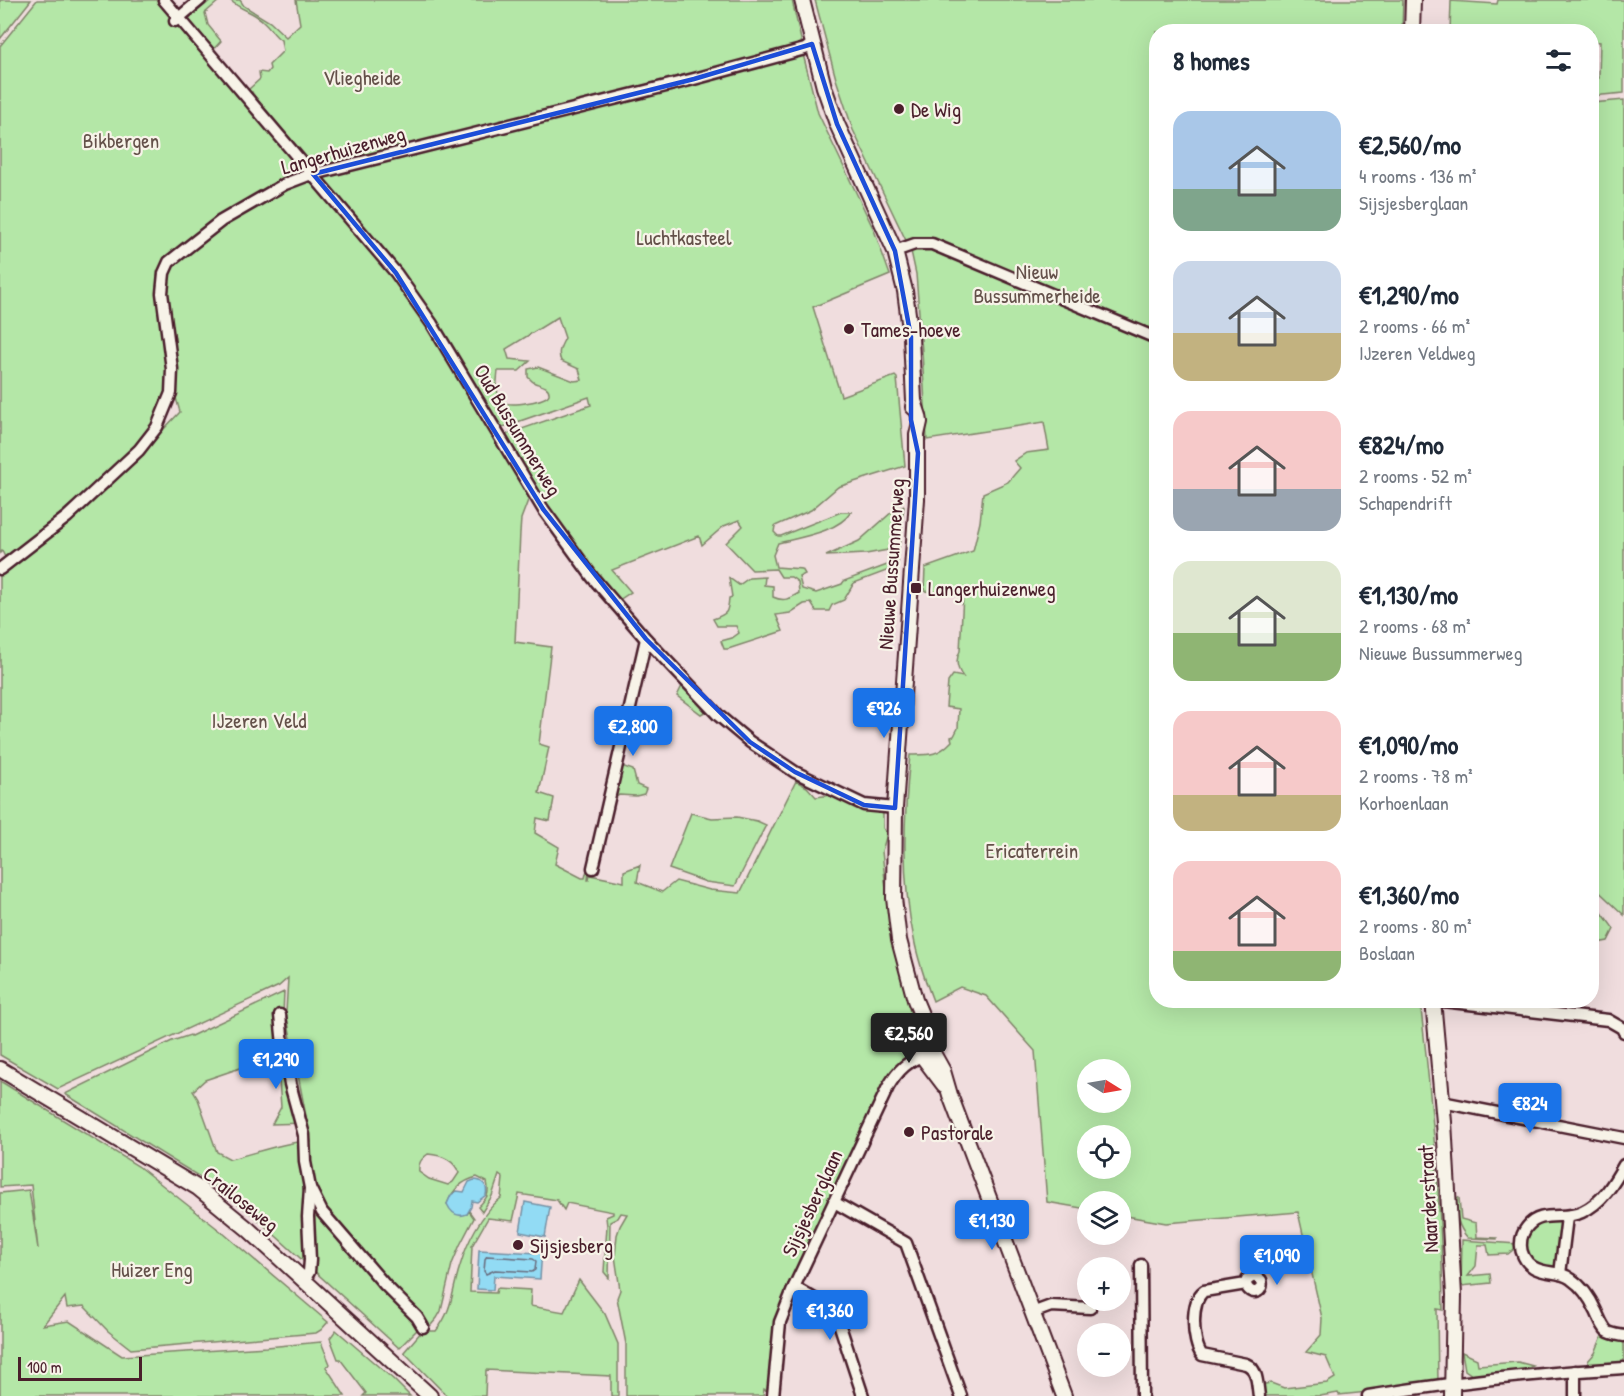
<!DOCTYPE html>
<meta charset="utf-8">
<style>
body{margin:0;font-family:"Patrick Hand",sans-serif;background:#f2f2f3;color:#1f2937;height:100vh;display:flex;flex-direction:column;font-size:22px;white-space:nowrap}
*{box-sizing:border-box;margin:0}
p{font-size:20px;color:#747a83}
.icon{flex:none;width:33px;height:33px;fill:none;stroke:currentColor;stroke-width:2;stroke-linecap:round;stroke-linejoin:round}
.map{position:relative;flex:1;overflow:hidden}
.drawer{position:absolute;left:1149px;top:24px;width:450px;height:984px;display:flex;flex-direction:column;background:#fff;border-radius:24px;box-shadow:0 6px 24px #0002}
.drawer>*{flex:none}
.needle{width:39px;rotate:101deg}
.tools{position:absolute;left:1077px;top:1059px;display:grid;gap:12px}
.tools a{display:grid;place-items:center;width:54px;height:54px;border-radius:50%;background:#fff;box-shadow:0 6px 24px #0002;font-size:30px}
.scale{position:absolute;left:18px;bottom:15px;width:124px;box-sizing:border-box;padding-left:6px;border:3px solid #4a1f2b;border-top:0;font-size:16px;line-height:21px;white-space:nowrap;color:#4a1f2b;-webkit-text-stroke:4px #f7f3e8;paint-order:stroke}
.price{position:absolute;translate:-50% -51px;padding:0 14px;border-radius:6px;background:#1a73e8;color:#fff;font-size:20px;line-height:39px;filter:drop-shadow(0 2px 3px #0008)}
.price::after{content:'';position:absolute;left:50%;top:36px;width:18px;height:14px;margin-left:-9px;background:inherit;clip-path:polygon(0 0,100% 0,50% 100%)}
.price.active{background:#222;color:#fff}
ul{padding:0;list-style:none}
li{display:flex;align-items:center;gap:18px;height:150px;padding:0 24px}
li span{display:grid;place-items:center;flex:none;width:168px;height:120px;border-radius:18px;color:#555}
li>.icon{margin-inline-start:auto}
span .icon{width:72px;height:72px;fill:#fffc;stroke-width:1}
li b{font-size:26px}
h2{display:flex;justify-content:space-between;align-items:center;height:72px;padding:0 24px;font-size:26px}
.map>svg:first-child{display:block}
</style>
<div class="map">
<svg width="1624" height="1396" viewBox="0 0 1624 1396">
<rect width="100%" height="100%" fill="#f0ddde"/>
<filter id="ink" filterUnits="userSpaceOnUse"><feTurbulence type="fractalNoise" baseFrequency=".0167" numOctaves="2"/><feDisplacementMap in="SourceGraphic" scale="12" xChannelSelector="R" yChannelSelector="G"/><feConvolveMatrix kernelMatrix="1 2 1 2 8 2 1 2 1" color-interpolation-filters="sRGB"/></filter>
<g filter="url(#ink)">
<g fill="#b4e7a7" stroke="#7f8369" stroke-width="1.5" fill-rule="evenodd">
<path d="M0 0H31L0 39Z"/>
<path d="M37 0H169L302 169 298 175 166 261C163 268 159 276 158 283 153 323 178 363 164 402L161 401 158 407 161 409 149 434 100 480 6 559 2 551 0 553V46Z"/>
<path d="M211 0H220L205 13 208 25 221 41 212 51 188 19Z"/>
<path d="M230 0H240L244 6 270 22 286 37 300 24 296 0H792L802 44 619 93 327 166H315L307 162 256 100 252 92 249 93 248 90 260 79 259 72 267 73 270 69 269 65 283 51 281 40C273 35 271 28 264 22 255 12 240 10 230 0Z"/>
<path d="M815 0H1403L1402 31 1156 32V1000L1420 1001C1432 1103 1442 1206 1443 1310L1437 1309 1438 1384 1436 1385 1339 1395 1338 1393 1320 1396H1265L1259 1385 1271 1383 1284 1388 1327 1383 1335 1378 1326 1357 1306 1352 1321 1335 1322 1318 1298 1212 1166 1223 1121 1215 1120 1202H1088L1087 1209 1047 1202 1035 1051 986 996 960 987 933 1001C925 980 918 960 914 939 901 879 904 815 910 755 929 755 938 756 952 741L951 737 954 736 958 728 959 709 946 707 948 682 953 675 963 677C957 669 955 660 960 651L963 594 924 591 925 568 973 551 980 522 983 493 1008 482 1020 468 1014 461 1026 453 1049 450 1044 422 927 440 922 352 916 274 911 251 853 130 836 79ZM1088 1070H1120V1102H1088ZM1088 1136H1120V1168H1088Z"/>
<path d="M1498 0H1624V93L1592 96V78H1599L1600 42 1592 41V32H1450L1451 1 1497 4Z"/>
<path d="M803 54 818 113 874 230 890 275 813 307 841 396 895 376 897 378 905 466 838 487 811 510 775 526 774 532 778 536H781L841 512H851C838 532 801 537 778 543L773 555 776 567 802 569 805 574 799 577 802 589 816 593 842 584 844 581 898 561 897 567 854 583 844 600 832 605 829 611H816L811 603 804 604 790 613 776 615 783 631 728 649H724L721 641 732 638 739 633 736 626H717L713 619C727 614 728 613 729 598L732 597 729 578 739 585 749 578 765 577 764 585 773 586V597C784 602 789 599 799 593L798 582 791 577H781L776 569 752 570 726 543 743 526 739 520 724 526 702 545 699 536 612 570 631 592 619 600 600 575 591 579 499 437 591 405 589 397 500 428 477 392 323 181 324 176ZM558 317 565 338C561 346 557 352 561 361L579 369 582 380 574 381 538 367 528 369V377C530 379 532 382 535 383 540 385 550 386 549 394 547 401 510 407 504 402 494 395 497 381 498 371H519L530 361 509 359 506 349Z"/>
<path d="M1624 100V915L1592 885V103Z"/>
<path d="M310 178 385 263 430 326 530 495 521 519 520 533 515 642 551 647 539 744 549 747 539 793 554 798 550 821 537 818 535 833 559 847 555 864 582 878H585L587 870H589L588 880H589L590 875 624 882V871L640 865 637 882 662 892 676 881 710 890 740 893 796 781 807 787 816 797 831 795 883 813V828L887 834 882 851 888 909 898 964 917 1039 916 1053 907 1056 890 1077 788 1300 770 1393 764 1389 763 1396H626V1344L617 1298 620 1290 615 1256 617 1235 620 1226 627 1214 621 1213 618 1218 610 1222 609 1278 604 1272 607 1226 606 1217 613 1214V1212L567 1203 564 1210 557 1200 519 1194 513 1221 488 1218 472 1246 470 1292 496 1293 497 1288 531 1290 530 1306 564 1312 579 1280 605 1314 618 1344V1396H611V1376L486 1370 485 1396H447L404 1352 422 1331H436C453 1310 452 1290 460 1266 467 1242 481 1214 501 1198L503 1178 499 1175 492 1196 482 1212 478 1207C487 1198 490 1195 487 1182L477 1177C462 1181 453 1189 447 1204L467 1214 469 1211 474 1218 460 1245 452 1264 441 1311 437 1318 431 1325 418 1329 399 1348 255 1217 218 1188 65 1094 172 1041 190 1035 191 1036 284 992 283 1014 306 1123 272 1124 281 1107 279 1080 274 1072 246 1066 205 1080 193 1091 198 1099 217 1152 230 1159C255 1153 279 1144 304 1141V1143L311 1142 286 1012 288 978 279 986 58 1089 0 1055V574L144 450 180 412 176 398 175 367 165 292 169 268 178 260 255 202ZM428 1154C442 1155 454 1160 459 1173L453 1182 448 1185 429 1179 419 1172C418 1163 421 1159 428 1154Z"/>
<path d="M904 506 899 548 866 554 826 556 859 541 892 512Z"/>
<path d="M683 684 710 709 701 714 677 696Z"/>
<path d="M616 764 633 770 637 785 646 789 644 794 636 796 619 795 612 801Z"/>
<path d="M691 813 712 818 737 817 757 821 766 825 735 886 706 882 669 869Z"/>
<path d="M1592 899 1614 929 1608 941 1592 944Z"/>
<path d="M0 1081 138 1166 223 1233 328 1322 321 1330 316 1333 131 1349 108 1331 84 1306 67 1308 65 1297 43 1325 69 1321 122 1356 267 1347 321 1342 330 1364 326 1367 345 1396H0V1193L29 1190 38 1249 31 1185 0 1187Z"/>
<path d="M1456 1197 1459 1198 1461 1219 1476 1223 1477 1237 1497 1238V1239L1468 1238C1456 1225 1457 1214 1456 1197Z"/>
<path d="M1545 1219 1563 1221 1556 1270C1534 1268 1531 1264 1524 1244L1531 1226Z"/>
<path d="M1462 1240 1517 1244 1518 1246 1508 1254 1489 1255 1487 1245H1478L1476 1266 1468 1276 1490 1274 1491 1283 1461 1286Z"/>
<path d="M336 1330 393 1379 410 1396H363L366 1393 340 1359H338L330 1338Z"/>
<path d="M1602 1336 1624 1342V1363L1621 1365H1588V1361L1595 1353Z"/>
<path d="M1462 1352 1477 1359 1478 1365 1518 1362 1533 1366 1521 1371 1475 1377 1465 1370Z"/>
</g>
<g fill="#92dbf4" stroke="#7590a4" stroke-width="1.5">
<path d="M474 1180C483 1180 488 1186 486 1195L477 1202 472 1201 471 1207 467 1214C457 1218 451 1213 447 1204L451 1195 457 1191 464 1192 469 1182Z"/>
<path d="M525 1202 550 1207 545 1237 520 1232Z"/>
<path d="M479 1250 538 1253V1250H542L540 1279 494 1276 493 1290 477 1289Z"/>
</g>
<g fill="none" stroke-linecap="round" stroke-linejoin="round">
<path stroke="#676a7b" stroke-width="1.5" d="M487 1256 533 1259 536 1261 535 1270 532 1272 495 1270 486 1274 484 1271 485 1259Z"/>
<defs>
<g id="street">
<path d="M164 0 396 273 432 324 543 509 593 578 646 639 719 716 750 742 795 772 864 805 895 808"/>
<path d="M175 21 200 0"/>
<path d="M895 251 915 244H932L1156 338"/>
<path d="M0 569 67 517 139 450 157 427 171 393 172 369 162 293 164 273 169 262 221 221 285 184 306 176 694 79 805 49 812 44"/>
<path d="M593 868 646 639"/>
<path d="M1434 1000 1608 1020 1622 1028 1624 1032"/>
<path d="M280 1015 283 1045 290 1084 304 1135 305 1162 310 1188 308 1217 310 1260 309 1272 304 1280"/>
<path d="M1442 1102 1624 1138"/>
<path d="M1624 1165C1614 1183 1602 1203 1582 1212 1564 1221 1541 1209 1527 1227 1523 1232 1521 1237 1521 1243 1520 1252 1525 1262 1533 1267 1545 1275 1560 1270 1571 1279 1583 1287 1590 1298 1596 1311 1599 1317 1602 1326 1607 1331 1611 1334 1619 1335 1624 1336"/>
<path d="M310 1188 322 1212 385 1285 417 1317 423 1327"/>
<path d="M834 1202 906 1243 961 1396"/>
<path d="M1141 1265 1142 1396"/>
<path d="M1560 1274 1567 1217"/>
<path d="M1246 1284C1249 1297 1265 1293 1261 1280L1254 1276 1247 1280 1246 1284 1204 1291C1190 1301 1192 1342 1202 1355L1246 1364C1258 1369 1257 1384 1259 1396"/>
<path d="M794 1287 833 1310 840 1326 863 1396"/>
<path d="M1032 1313 1051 1306 1090 1308"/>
<path d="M773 1396 780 1322 794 1287 888 1087C898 1070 908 1060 928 1054"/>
<path d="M1368 1396C1453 1382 1538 1373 1624 1368"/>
<path d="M1575 1396V1371"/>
</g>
<g id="secondary">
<path d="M802 0 824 87 837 124 895 251 905 291 911 337 914 401 913 407"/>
<path d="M1412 32 1413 0"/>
<path d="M914 401 919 416 920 422 917 435V499L895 808 894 898 899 940 915 1000 928 1031 933 1053 943 1071 950 1095 1064 1396"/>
<path d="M1433 1000 1444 1122 1454 1295 1452 1396"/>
<path d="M921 1025V1047L922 1056 944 1085"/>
<path d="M0 1069 198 1188 248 1229 430 1396"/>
</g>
</defs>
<use href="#street" stroke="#4a1f2b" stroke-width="15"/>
<use href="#secondary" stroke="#4a1f2b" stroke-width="18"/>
<use href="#street" stroke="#f7f3e8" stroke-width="10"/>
<use href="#secondary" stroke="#f7f3e8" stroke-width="14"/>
</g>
</g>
<path fill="none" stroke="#1d4ed8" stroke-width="4.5" stroke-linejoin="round" d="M812 44 837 124 895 251 911 337V420L918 453 895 808 864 805 795 772 750 742 646 639 543 509 396 273 313 174 694 79Z"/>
<g fill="#4a1f2b" stroke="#f7f3e8" stroke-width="2">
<circle cx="899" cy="109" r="6"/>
<circle cx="849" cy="329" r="6"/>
<rect x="910" y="582" width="12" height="12" rx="3"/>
<circle cx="909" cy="1132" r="6"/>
<circle cx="518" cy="1245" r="6"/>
</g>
<g text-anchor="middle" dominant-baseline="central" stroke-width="4.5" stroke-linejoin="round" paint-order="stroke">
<g font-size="21" fill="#64514a" stroke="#f7f3e8">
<text x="362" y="77">Vliegheide</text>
<text x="121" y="140">Bikbergen</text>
<text x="684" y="237">Luchtkasteel</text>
<text x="1037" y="271">Nieuw<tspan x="1037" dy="24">Bussummerheide</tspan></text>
<text x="259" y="720">IJzeren Veld</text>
<text x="1032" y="850">Ericaterrein</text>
<text x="152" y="1269">Huizer Eng</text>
</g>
<g font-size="21" fill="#4a1f2b" stroke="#f7f3e8" text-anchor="start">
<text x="911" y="109">De Wig</text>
<text x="861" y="329">Tames-hoeve</text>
<text x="928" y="588">Langerhuizenweg</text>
<text x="921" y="1132">Pastorale</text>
<text x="530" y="1245">Sijsjesberg</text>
</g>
<g font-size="21" fill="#4a1f2b" stroke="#f7f3e8">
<text transform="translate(343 150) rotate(-16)">Langerhuizenweg</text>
<text transform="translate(518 430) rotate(59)">Oud Bussummerweg</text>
<text transform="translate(891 564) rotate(-86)">Nieuwe Bussummerweg</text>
<text transform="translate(241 1199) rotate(39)">Crailoseweg</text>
<text transform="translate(1428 1199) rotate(-93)">Naarderstraat</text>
<text transform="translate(812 1203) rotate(-65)">Sijsjesberglaan</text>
</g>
</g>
</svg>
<div class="tools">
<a><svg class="needle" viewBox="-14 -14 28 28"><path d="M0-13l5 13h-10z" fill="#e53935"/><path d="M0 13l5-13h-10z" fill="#747a83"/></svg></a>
<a><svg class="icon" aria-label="locate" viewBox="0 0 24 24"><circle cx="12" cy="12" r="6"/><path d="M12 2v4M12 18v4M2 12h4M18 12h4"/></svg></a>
<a><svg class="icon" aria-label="layers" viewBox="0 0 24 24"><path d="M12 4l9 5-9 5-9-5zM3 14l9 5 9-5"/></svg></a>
<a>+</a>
<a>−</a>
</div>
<div class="scale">100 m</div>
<b class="price" style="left:884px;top:739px">€926</b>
<b class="price" style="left:633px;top:757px">€2,800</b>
<b class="price active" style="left:909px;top:1064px">€2,560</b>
<b class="price" style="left:276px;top:1090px">€1,290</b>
<b class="price" style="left:1530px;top:1134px">€824</b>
<b class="price" style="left:992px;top:1251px">€1,130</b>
<b class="price" style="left:1277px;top:1286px">€1,090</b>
<b class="price" style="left:830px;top:1341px">€1,360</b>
<section class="drawer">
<h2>8 homes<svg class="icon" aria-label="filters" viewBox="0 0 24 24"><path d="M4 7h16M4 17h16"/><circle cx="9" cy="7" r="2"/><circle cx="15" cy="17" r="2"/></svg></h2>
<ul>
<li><span style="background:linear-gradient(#a9c7e8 65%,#7fa58c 0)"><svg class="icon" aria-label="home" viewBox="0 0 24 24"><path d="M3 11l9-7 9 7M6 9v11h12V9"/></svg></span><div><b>€2,560/mo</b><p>4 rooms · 136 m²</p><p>Sijsjesberglaan</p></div></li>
<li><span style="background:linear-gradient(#c9d6e8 60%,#c2b280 0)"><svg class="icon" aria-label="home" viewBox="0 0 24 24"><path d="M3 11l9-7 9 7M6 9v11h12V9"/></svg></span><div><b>€1,290/mo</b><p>2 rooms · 66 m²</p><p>IJzeren Veldweg</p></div></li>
<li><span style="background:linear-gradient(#f6c9c9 65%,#9aa5b1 0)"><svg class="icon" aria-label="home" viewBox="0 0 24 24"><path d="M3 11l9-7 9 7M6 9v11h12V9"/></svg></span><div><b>€824/mo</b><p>2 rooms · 52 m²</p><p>Schapendrift</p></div></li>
<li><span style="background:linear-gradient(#dfe7d0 60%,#8fb573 0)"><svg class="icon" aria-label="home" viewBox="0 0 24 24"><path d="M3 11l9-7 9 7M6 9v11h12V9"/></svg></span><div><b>€1,130/mo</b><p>2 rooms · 68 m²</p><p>Nieuwe Bussummerweg</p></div></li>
<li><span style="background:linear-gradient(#f6c9c9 70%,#c2b280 0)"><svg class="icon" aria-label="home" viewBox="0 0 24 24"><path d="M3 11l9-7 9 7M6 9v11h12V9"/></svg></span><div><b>€1,090/mo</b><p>2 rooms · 78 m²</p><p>Korhoenlaan</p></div></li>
<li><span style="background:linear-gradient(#f6c9c9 75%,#8fb573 0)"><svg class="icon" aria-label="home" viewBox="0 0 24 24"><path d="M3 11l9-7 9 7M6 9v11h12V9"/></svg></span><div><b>€1,360/mo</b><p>2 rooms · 80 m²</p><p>Boslaan</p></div></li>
</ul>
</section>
</div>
